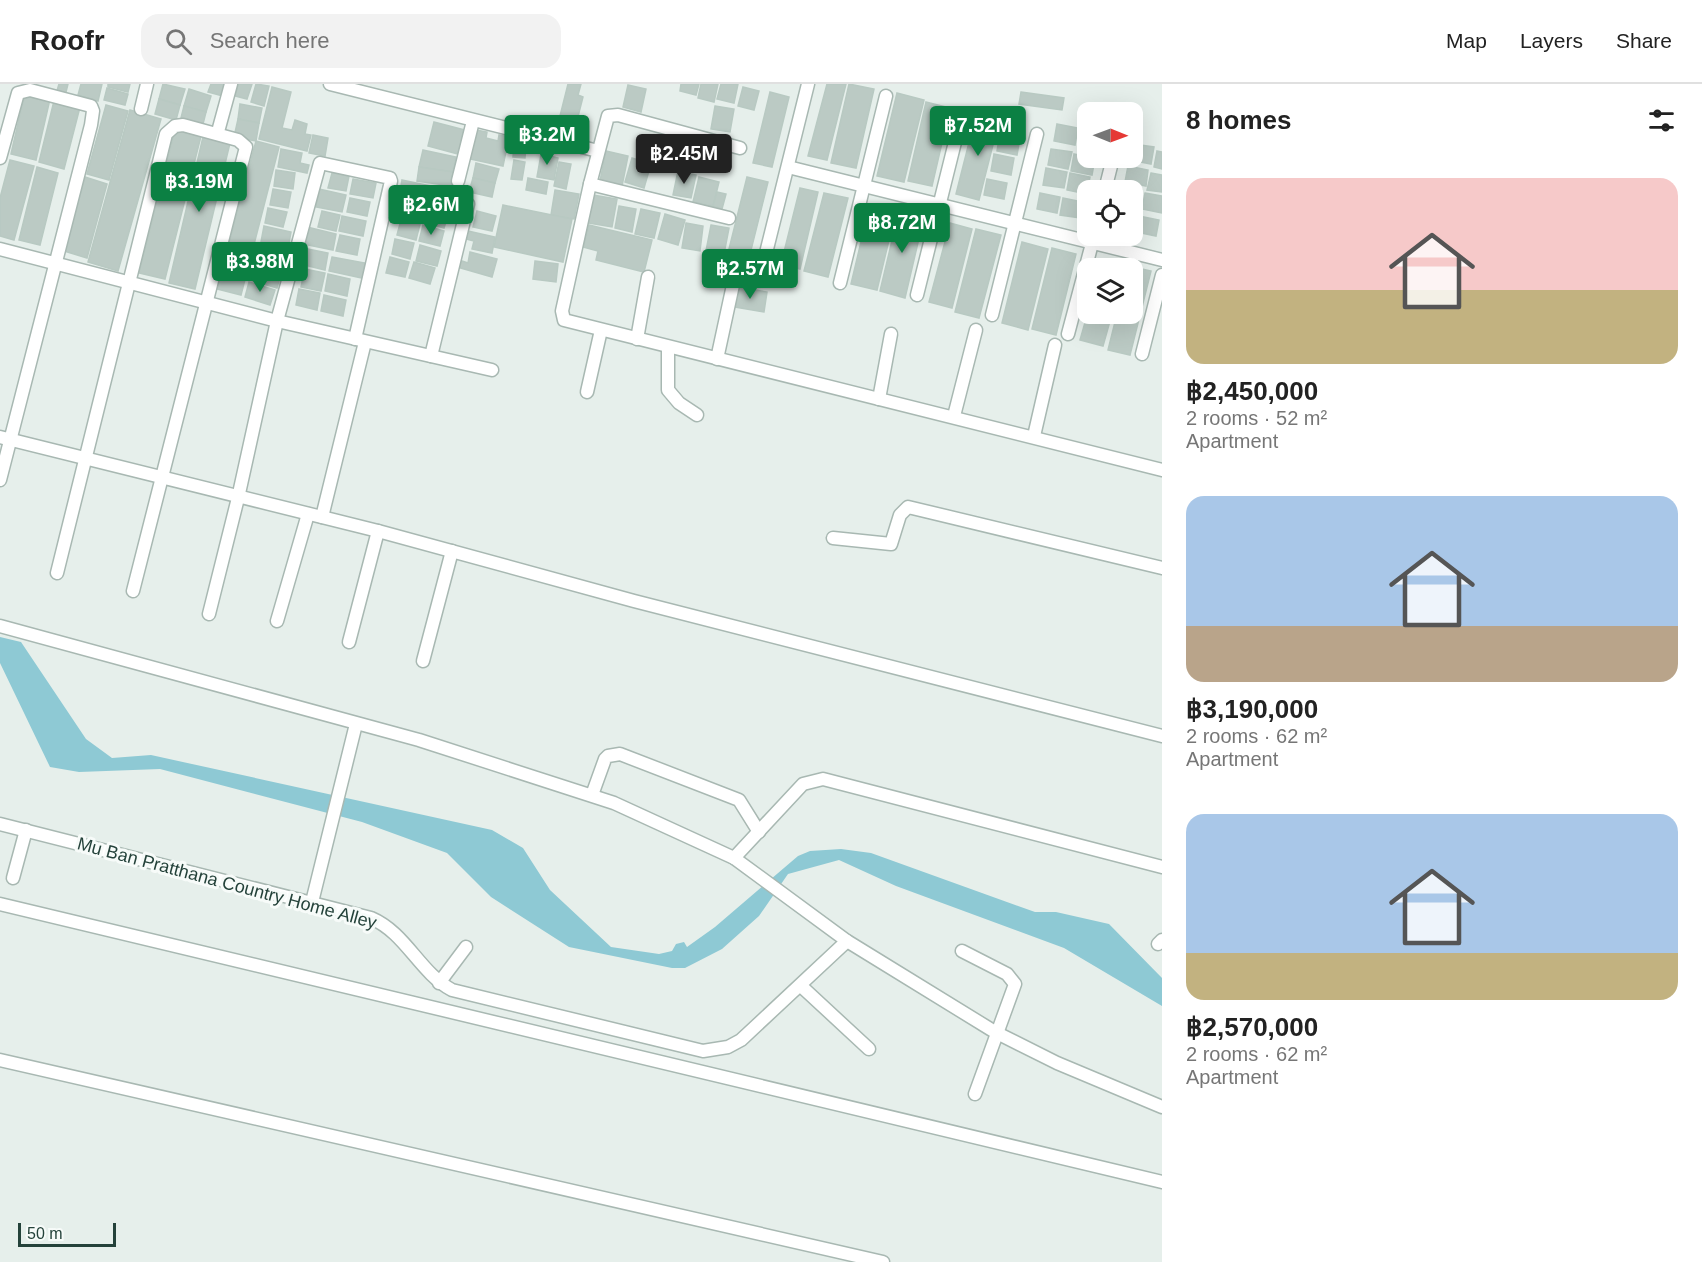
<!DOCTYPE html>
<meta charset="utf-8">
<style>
body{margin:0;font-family:Helvetica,sans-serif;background:#f2f2f2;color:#222;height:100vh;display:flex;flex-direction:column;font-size:22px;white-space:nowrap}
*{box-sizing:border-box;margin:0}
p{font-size:20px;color:#767676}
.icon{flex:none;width:33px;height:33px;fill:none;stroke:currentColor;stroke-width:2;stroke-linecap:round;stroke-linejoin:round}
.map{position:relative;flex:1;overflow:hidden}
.details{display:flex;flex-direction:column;background:#fff;width:540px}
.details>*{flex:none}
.needle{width:39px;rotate:91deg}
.fabs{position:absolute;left:1077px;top:18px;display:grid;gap:12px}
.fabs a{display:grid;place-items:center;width:66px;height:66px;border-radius:12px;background:#fff;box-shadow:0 6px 24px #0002;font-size:30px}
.scale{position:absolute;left:18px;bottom:15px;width:98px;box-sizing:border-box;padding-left:6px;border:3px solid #24423a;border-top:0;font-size:16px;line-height:21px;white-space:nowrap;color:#24423a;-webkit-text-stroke:4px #f7fbf9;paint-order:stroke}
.price{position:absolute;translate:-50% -51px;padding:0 14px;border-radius:6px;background:#0b8043;color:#fff;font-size:20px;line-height:39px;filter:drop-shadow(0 2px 3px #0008)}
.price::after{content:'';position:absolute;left:50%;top:36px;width:18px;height:14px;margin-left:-9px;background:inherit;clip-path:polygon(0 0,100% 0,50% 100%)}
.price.on{background:#222;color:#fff}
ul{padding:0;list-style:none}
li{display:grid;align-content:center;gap:12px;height:318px;padding:0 24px}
li span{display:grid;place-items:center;height:186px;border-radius:18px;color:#555}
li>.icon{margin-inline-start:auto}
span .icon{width:108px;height:108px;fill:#fffc;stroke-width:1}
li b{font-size:26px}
h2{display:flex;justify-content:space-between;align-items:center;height:72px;padding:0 24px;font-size:26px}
header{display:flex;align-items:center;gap:36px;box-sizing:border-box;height:84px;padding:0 30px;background:#fff;border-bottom:2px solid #e0e0e0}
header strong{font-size:28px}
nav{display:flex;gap:33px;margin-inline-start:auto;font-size:21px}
.search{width:420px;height:54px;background:#f2f2f2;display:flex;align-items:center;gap:15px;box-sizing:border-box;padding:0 21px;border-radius:18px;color:#767676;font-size:22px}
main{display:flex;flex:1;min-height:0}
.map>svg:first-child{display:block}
</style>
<header>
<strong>Roofr</strong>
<div class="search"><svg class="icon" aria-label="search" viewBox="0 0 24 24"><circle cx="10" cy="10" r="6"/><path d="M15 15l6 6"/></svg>Search here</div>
<nav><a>Map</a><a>Layers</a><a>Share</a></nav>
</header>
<main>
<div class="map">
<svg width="1162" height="1178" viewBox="0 0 1162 1178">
<rect width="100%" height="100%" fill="#e6efeb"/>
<path fill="#8ec9d4" d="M0 553 21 558 86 655 112 674 151 671 492 746 523 764 550 806 611 863 659 870 672 867 676 860 684 858 687 863 715 843 798 772 810 767 841 765 871 769 1035 828H1056L1109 840 1162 894V922L1064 864 896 802 839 776 788 790 759 832 722 865 685 884H672L569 863 491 813 447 769 362 738 160 685 79 688 50 683 0 579Z"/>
<g fill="#bbcac4" stroke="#b8c9c2" stroke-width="1.5">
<path d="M59 0H68L65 12 56 10Z"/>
<path d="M81 0H102L98 17 78 11Z"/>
<path d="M108 0H130L128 8 108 3Z"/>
<path d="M163 0 185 5 180 21 159 15Z"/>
<path d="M211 0H226L223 12 208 8Z"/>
<path d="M238 0H252L247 15 235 12Z"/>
<path d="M256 0 269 2 264 22 251 18Z"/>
<path d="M568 0H581L578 11 583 13 573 52 556 48Z"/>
<path d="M681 0H699L696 11 680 7Z"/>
<path d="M701 0H718L714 18 698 14Z"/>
<path d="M721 0H738L734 19 717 15Z"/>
<path d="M827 0H846L827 76 808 72Z"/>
<path d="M849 0 874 5 856 84 831 79Z"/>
<path d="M628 1 646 5 641 28 623 23Z"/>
<path d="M272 3 291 8 282 44 292 46 295 36 307 40 305 50 311 51 307 67 259 55Z"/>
<path d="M743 3 759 7 754 26 738 22Z"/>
<path d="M107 4 128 10 125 21 104 16Z"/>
<path d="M189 5 211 12 206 28 184 22Z"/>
<path d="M770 8 789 13 772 83 753 79Z"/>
<path d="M1021 8 1064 14 1062 26 1019 20Z"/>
<path d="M25 9 50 15 36 76 11 70Z"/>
<path d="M897 9 924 16 904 98 877 92Z"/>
<path d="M159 15 180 21 176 36 155 30Z"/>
<path d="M54 17 80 23 64 85 39 78Z"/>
<path d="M926 18 950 24 932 102 908 97Z"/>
<path d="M240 20 262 24 259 39 238 35Z"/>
<path d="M106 21 128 27 109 96 87 90Z"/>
<path d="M184 22 206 28 202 44 180 38Z"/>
<path d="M715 22 734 25 730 48 711 45Z"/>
<path d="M130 26 161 35 118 187 88 178Z"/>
<path d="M1004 28 1024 32 1021 48 1001 44Z"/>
<path d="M976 31 999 37 979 116 956 110Z"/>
<path d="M238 35 259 39 256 57 234 53Z"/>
<path d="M434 38 465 46 458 70 428 62Z"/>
<path d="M1057 40 1078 44 1075 61 1054 57Z"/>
<path d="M175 46 201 52 165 195 139 189Z"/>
<path d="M476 46 487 48 486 54 498 57 499 51 509 53 503 82 470 75Z"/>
<path d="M1081 47 1088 48V66L1078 64Z"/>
<path d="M1000 50 1020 54 1017 71 997 67Z"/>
<path d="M313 51 328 54 325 72 309 69Z"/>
<path d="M203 53 230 59 195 205 169 199Z"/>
<path d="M659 53 682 57 678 83 655 79Z"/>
<path d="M256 57 279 63 241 211 217 205Z"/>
<path d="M514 60 526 61 525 74 513 73Z"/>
<path d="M1133 60 1154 63 1151 80 1130 76Z"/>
<path d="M281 65 302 69 300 79 309 81 307 89 278 83Z"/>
<path d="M542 65 551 67 550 72 558 74 554 96 537 93Z"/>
<path d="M1051 65 1072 68 1068 85 1048 81Z"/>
<path d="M423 66 456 73 453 88 419 83Z"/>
<path d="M606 67 628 72 622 102 600 97Z"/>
<path d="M1157 67 1162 68V85L1154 83Z"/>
<path d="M994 70 1014 74 1011 91 991 87Z"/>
<path d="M1074 70 1095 74 1092 91 1071 87Z"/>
<path d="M632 74 651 80 644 104 625 98Z"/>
<path d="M10 76 34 82 14 156 0 152V114Z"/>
<path d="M514 76 525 78 522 96 511 95Z"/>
<path d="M559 78 571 80 566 105 554 102Z"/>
<path d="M476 79 499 85 495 99 473 94Z"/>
<path d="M1128 82 1148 86 1146 102 1125 98Z"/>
<path d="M37 83 58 89 40 161 19 156Z"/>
<path d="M419 83 453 88 451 102 417 97Z"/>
<path d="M1046 84 1067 88 1064 104 1043 101Z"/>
<path d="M276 86 295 89 293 105 274 102Z"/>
<path d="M678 87 696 91 691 114 673 111Z"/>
<path d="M332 89 349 92 346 107 328 104Z"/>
<path d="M1070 89 1090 93 1087 110 1067 106Z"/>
<path d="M1151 89 1162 91V108L1147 106Z"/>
<path d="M85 93 107 100 87 174 64 167Z"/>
<path d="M699 93 719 98 713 122 693 118Z"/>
<path d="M747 93 768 98 749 174 728 169Z"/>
<path d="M473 94 495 99 492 113 469 108Z"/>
<path d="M528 94 548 98 546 110 526 106Z"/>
<path d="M353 95 376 99 373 114 350 110Z"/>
<path d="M987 95 1007 99 1004 115 984 111Z"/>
<path d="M402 96 431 102 427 119 399 113Z"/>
<path d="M1122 102 1142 106 1139 123 1132 121V106H1121Z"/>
<path d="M432 103 453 109 450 125 428 120Z"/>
<path d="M800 104 818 108 800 185 781 180Z"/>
<path d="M273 105 291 108 288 124 270 121Z"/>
<path d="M319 105 346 111 342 128 316 123Z"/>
<path d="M555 106 579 110 574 135 551 131Z"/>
<path d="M717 108 726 110 722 125 713 122Z"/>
<path d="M824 109 848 114 828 193 804 187Z"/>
<path d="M1040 109 1060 113 1057 129 1037 125Z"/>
<path d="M1145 109 1162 112V129L1142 125Z"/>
<path d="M593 111 617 115 612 143 588 139Z"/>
<path d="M350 114 370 118 367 132 347 128Z"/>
<path d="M1063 114 1083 118 1080 134 1060 131Z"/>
<path d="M403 116 422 121 418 137 399 132Z"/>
<path d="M870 120 896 127 877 206 851 200Z"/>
<path d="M503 121 572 135 563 178 494 163Z"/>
<path d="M428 122 449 128 444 144 423 138Z"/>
<path d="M619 122 636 125 632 148 615 144Z"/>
<path d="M268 124 287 128 283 143 265 139Z"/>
<path d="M641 125 660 129 654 154 635 150Z"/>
<path d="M322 127 340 131 336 147 318 143Z"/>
<path d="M477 127 496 132 492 147 473 143Z"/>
<path d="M899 127 924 133 905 214 880 207Z"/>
<path d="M665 130 685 136 678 161 658 155Z"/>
<path d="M1132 130H1136L1133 147H1132Z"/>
<path d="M342 132 366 137 363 152 339 147Z"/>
<path d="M1139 132 1159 136 1156 152 1136 148Z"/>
<path d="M401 136 420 140 416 156 397 151Z"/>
<path d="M686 139 703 142 700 167 682 164Z"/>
<path d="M950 139 972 145 952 224 929 218Z"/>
<path d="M423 141 444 147 440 162 419 157Z"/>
<path d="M589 141 652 156 644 188 596 176 598 167 583 163Z"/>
<path d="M711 141 729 144 724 170 706 167Z"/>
<path d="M264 142 291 148 288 164 261 158Z"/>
<path d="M307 143 336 150 333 166 303 160Z"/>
<path d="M976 145 1001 151 979 234 955 228Z"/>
<path d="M468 147 495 153 492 169 472 165 474 157 466 155Z"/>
<path d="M340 151 360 155 357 171 336 167Z"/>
<path d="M395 155 414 159 410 175 392 170Z"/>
<path d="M1022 158 1048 165 1028 246 1002 239Z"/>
<path d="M260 160 277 164 274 180 256 177Z"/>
<path d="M420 161 441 167 437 182 416 177Z"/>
<path d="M303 164 328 169 325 186 300 180Z"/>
<path d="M1052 164 1076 170 1056 251 1032 245Z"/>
<path d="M470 168 497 175 492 193 457 183 459 176 468 179Z"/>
<path d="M332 173 365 179 362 194 329 187Z"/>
<path d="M390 173 409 178 405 193 386 189Z"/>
<path d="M1101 176 1123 182V184H1098Z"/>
<path d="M535 177 558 180 556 198 533 195Z"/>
<path d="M414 178 435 184 430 200 409 194Z"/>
<path d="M255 179 282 187 277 204 250 196Z"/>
<path d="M1129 182 1151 187 1130 271 1108 266 1117 230H1132V184H1128Z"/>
<path d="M305 185 325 189 321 207 301 203Z"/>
<path d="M328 190 350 195 347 212 325 207Z"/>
<path d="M249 198 275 206 270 221 245 213Z"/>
<path d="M737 203 767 208 764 228 734 223Z"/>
<path d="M299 205 320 209 317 226 296 221Z"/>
<path d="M324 211 346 216 343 232 321 227Z"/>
<path d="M1088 228 1112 230 1103 262 1080 256Z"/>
</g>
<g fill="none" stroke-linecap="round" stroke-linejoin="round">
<defs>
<g id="minor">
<path d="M330 0 598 67"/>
<path d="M141 25 147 0"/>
<path d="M219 44 231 0"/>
<path d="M740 64 618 31 608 32 590 100 562 227 564 236 1162 386"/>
<path d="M0 74 18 9 30 6 91 22 93 27 91 41 0 396"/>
<path d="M788 83 1162 176"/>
<path d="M458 97 473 37"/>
<path d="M590 100 729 134"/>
<path d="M1105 106 1113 74"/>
<path d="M0 165 277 237 492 286"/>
<path d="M764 177 808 0"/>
<path d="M840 199 886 12"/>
<path d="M917 211 962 30"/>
<path d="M992 231 1037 50"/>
<path d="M1068 250 1094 152"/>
<path d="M637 255 648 193"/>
<path d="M668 263V306L679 319 697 331"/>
<path d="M1142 270 1162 191"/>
<path d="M431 272 468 120"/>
<path d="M717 275 736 187"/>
<path d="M587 308 601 246"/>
<path d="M879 315 891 250"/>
<path d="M954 332 976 246"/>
<path d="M1034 352 1055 261"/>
<path d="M0 353 378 447 634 517 1162 652"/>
<path d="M322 433 365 258"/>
<path d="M833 454 891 460 900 431 908 423 1162 484"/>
<path d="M57 489 166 50 175 42 183 41 238 56 246 63 133 507"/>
<path d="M209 530 238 414 277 237 320 79 390 94 391 97 355 255"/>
<path d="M277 537 308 430"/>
<path d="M0 542 419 656 614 719 734 774 847 857 995 948 1057 979 1162 1023"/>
<path d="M349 558 378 447"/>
<path d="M423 577 452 467"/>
<path d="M592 711 605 675 608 672 620 670 739 716 759 748"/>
<path d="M0 740 371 834C406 849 419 888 452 906L703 967 728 963 741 956 847 857"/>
<path d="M734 774 803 700 823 695 1162 783"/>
<path d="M13 794 26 746"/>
<path d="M312 818 356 640"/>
<path d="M0 820 1162 1098"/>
<path d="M1158 860 1162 856"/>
<path d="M962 867 1007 890 1015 900 975 1010"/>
<path d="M439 899 466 863"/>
<path d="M801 902 869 965"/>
<path d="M0 976 883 1178"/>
</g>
</defs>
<use href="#minor" stroke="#a8b8b2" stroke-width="15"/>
<use href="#minor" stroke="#fff" stroke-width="12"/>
</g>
<g text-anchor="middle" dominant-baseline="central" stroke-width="6" stroke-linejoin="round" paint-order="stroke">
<g font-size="18" fill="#24423a" stroke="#f7fbf9">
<text transform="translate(227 799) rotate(15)">Mu Ban Pratthana Country Home Alley</text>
</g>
</g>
</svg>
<div class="fabs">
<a><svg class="needle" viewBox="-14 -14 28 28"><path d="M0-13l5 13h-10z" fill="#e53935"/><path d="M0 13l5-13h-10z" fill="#767676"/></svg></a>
<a><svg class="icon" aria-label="locate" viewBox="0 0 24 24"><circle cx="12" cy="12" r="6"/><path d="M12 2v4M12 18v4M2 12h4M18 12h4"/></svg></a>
<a><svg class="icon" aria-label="layers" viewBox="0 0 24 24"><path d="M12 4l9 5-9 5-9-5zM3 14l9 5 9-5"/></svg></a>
</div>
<div class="scale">50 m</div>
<b class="price" style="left:978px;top:73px">฿7.52M</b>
<b class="price" style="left:547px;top:82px">฿3.2M</b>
<b class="price on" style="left:684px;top:101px">฿2.45M</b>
<b class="price" style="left:199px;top:129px">฿3.19M</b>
<b class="price" style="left:431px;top:152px">฿2.6M</b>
<b class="price" style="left:902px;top:170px">฿8.72M</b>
<b class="price" style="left:260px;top:209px">฿3.98M</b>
<b class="price" style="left:750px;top:216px">฿2.57M</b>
</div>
<section class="details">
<h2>8 homes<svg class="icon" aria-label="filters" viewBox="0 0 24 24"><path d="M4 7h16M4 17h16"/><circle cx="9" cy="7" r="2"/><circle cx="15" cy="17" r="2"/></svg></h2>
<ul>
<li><span style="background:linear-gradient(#f6c9c9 60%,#c2b280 0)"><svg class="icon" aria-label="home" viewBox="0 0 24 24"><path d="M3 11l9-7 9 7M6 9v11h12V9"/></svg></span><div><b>฿2,450,000</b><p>2 rooms · 52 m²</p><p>Apartment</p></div></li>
<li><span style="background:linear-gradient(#a9c7e8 70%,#b9a48a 0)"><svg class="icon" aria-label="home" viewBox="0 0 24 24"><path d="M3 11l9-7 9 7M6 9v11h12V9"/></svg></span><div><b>฿3,190,000</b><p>2 rooms · 62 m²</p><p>Apartment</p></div></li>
<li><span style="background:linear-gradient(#a9c7e8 75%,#c2b280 0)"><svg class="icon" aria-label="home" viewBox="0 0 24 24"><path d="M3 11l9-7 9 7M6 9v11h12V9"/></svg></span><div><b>฿2,570,000</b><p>2 rooms · 62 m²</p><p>Apartment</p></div></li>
</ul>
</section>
</main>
